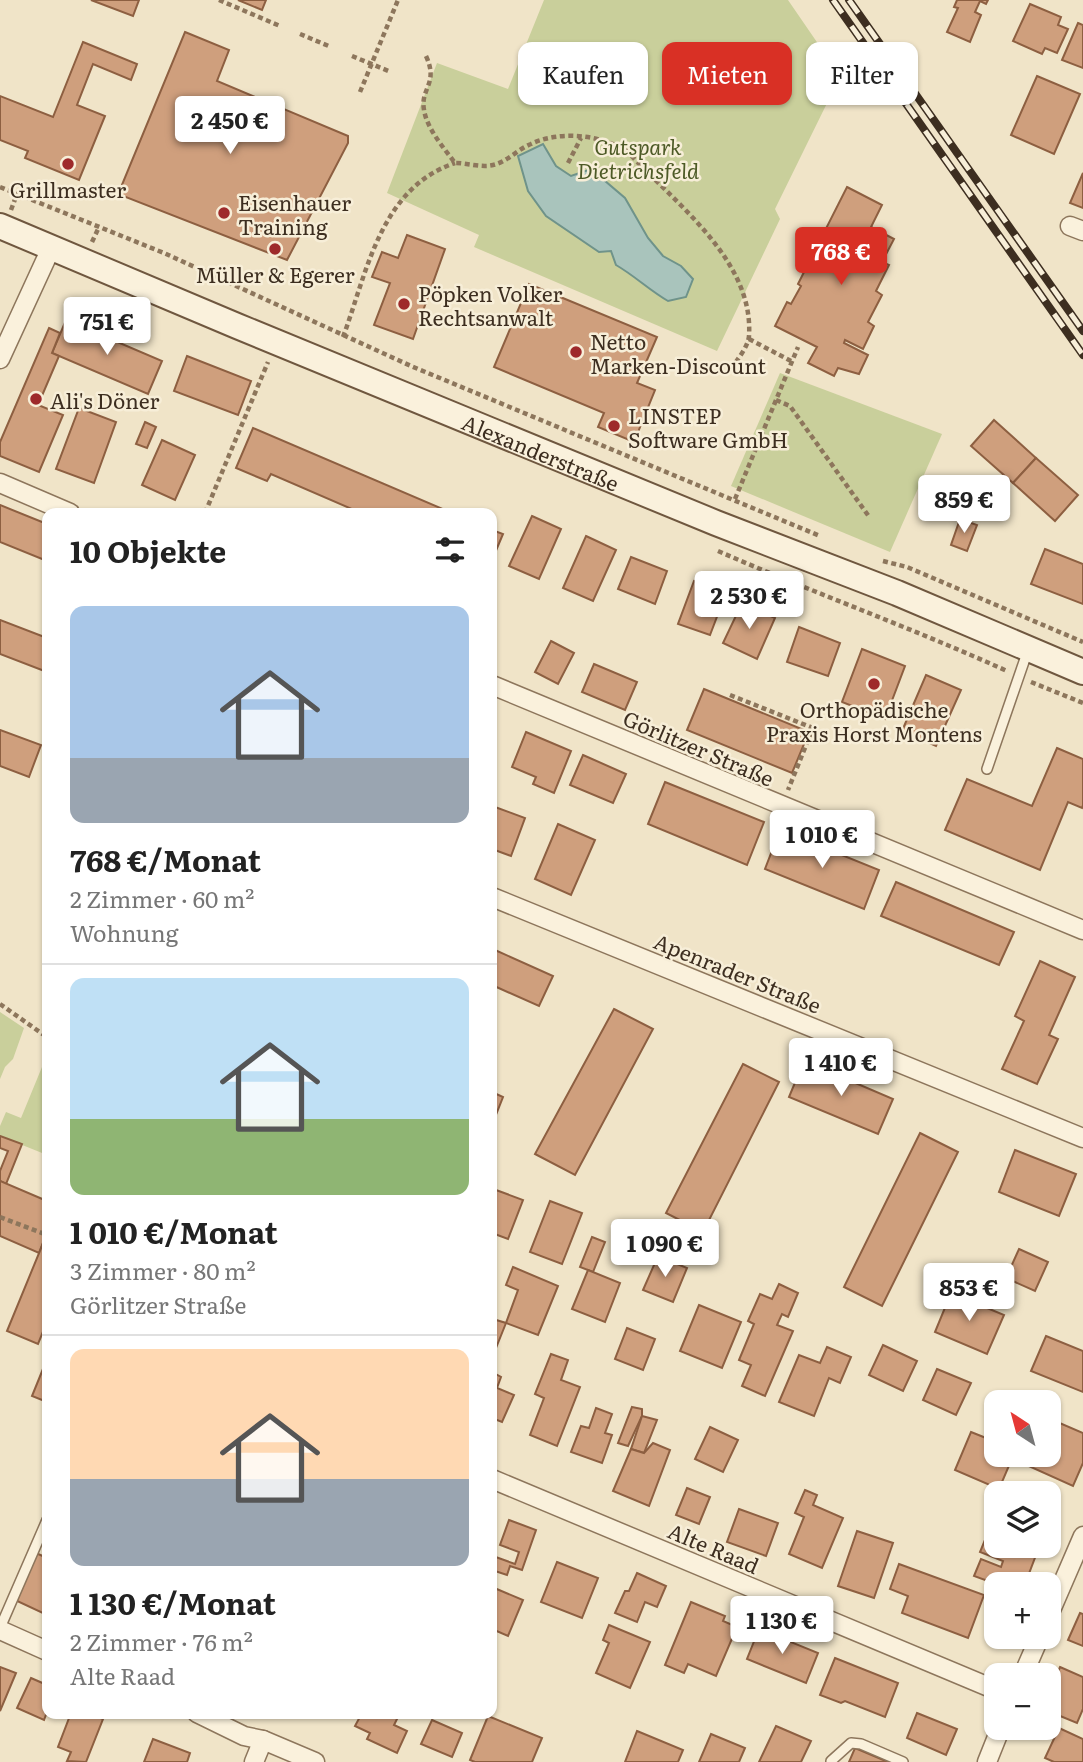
<!DOCTYPE html>
<html lang="de">
<meta charset="utf-8">
<style>
body{margin:0;font-family:Literata,serif;background:#f2f2f2;color:#222;height:100vh;display:flex;flex-direction:column;font-size:26px;white-space:nowrap}
*{box-sizing:border-box;margin:0}
p{font-size:23px;color:#767676}
.icon{flex:none;width:38px;height:38px;fill:none;stroke:currentColor;stroke-width:2;stroke-linecap:round;stroke-linejoin:round}
.map{position:relative;flex:1;overflow:hidden}
.drawer{position:absolute;left:42px;top:508px;width:455px;height:1211px;display:flex;flex-direction:column;background:#fff;border-radius:14px;box-shadow:0 2px 5px #0004}
.drawer>*{flex:none}
.banner{position:absolute;left:518px;top:42px;width:458px;height:63px;display:flex;gap:14px}
.needle{width:46px;rotate:324deg}
.tools{position:absolute;left:984px;top:1390px;display:grid;gap:14px}
.tools a{display:grid;place-items:center;width:77px;height:77px;border-radius:14px;background:#fff;box-shadow:0 2px 5px #0004;font-size:35px}
.price{position:absolute;translate:-50% -60px;padding:0 16px;border-radius:7px;background:#fff;color:#222;font-size:23px;line-height:46px;filter:drop-shadow(0 2px 4px #0008)}
.price::after{content:'';position:absolute;left:50%;top:42px;width:21px;height:16px;margin-left:-10px;background:inherit;clip-path:polygon(0 0,100% 0,50% 100%)}
.price.selected{background:#d93025;color:#fff}
ul{padding:0;list-style:none}
li{display:grid;align-content:center;gap:14px;height:371px;padding:0 28px}
li+li{border-top:2px solid #e0e0e0}
li span{display:grid;place-items:center;height:217px;border-radius:14px;color:#555}
li>.icon{margin-inline-start:auto}
span .icon{width:126px;height:126px;fill:#fffc;stroke-width:1}
li b{font-size:30px}
h2{display:flex;justify-content:space-between;align-items:center;height:84px;padding:0 28px;font-size:30px}
.tag{padding:0 24px;border-radius:14px;background:#fff;box-shadow:0 2px 5px #0004;font-size:24px;line-height:63px}
.tag.selected{background:#d93025;color:#fff}
.map>svg:first-child{display:block}
</style>
<div class="map">
<svg width="1083" height="1762" viewBox="0 0 1083 1762">
<rect width="100%" height="100%" fill="#f0e4c8"/>
<g fill="#c9cf9b">
<path d="M544 0H788L845 83 831 95 775 209 780 219 717 351 474 247 479 235 387 193 437 63 508 89Z"/>
<path d="M780 373 942 434 890 552 731 486Z"/>
<path d="M0 1012 24 1028 13 1059 5 1067 0 1079Z"/>
<path d="M42 1067 47 1069V1155L0 1136V1126L6 1112 21 1118Z"/>
</g>
<path fill="#a9c4bc" stroke="#6f938a" stroke-width="2" d="M543 144 556 166 571 176 597 167 604 180 625 198 648 238 663 256 681 266 693 279 686 297 668 301C649 290 635 276 616 265L611 251 599 252 546 216 528 191 518 156Z"/>
<g fill="#cf9f7d" stroke="#8d5f41" stroke-width="2">
<path d="M91 0H139L133 16Z"/>
<path d="M238 0H266L262 10Z"/>
<path d="M957 0H988L986 4 980 1 975 12 981 15 970 42 947 32 958 8 954 7Z"/>
<path d="M1030 4 1061 17 1058 25 1068 29 1057 53 1045 48 1042 54 1013 41Z"/>
<path d="M1078 23 1083 25V68L1062 60Z"/>
<path d="M185 32 229 50 217 81 348 136V143L287 260 123 196 119 192Z"/>
<path d="M83 42 137 64 131 80 93 64 77 105 105 116 79 180 25 158 28 151 0 140V96L53 117Z"/>
<path d="M1037 76 1080 94 1054 154 1011 135Z"/>
<path d="M1083 173V208L1070 203Z"/>
<path d="M847 187 882 205 871 227 894 239 882 262 889 265 876 291 882 295 868 322 874 326 863 349 845 340 844 343 868 355 859 374 838 368 834 376 808 363 817 347 775 326 787 302 791 304 801 286 798 284Z"/>
<path d="M407 235 445 249 413 339 374 325 390 283 372 277 382 252 398 258Z"/>
<path d="M529 284 657 337 637 383 655 390 634 442 598 427 604 413 494 367Z"/>
<path d="M66 320 162 361 148 394 52 353Z"/>
<path d="M49 328 60 333 52 353 59 356 38 405 63 415 39 472 0 456V442Z"/>
<path d="M187 356 251 381 238 415 174 391Z"/>
<path d="M79 408 116 422 94 483 56 469Z"/>
<path d="M994 420 1036 458 1013 483 971 446Z"/>
<path d="M145 422 156 427 147 448 136 444Z"/>
<path d="M253 428 452 513H361L271 474 267 481 236 468Z"/>
<path d="M162 440 195 455 175 500 142 485Z"/>
<path d="M1036 458 1078 495 1055 521 1013 483Z"/>
<path d="M0 505 47 524V561L0 542Z"/>
<path d="M532 516 561 529 539 579 509 566Z"/>
<path d="M960 519 977 525 967 551 951 545Z"/>
<path d="M492 530 503 534 492 560Z"/>
<path d="M586 536 616 550 593 601 563 588Z"/>
<path d="M1045 549 1083 564V604L1031 584Z"/>
<path d="M631 557 667 571 655 604 618 589Z"/>
<path d="M694 581 726 593 710 635 678 624Z"/>
<path d="M742 603 775 618 757 659 723 643Z"/>
<path d="M0 620 47 638V672L0 654Z"/>
<path d="M799 627 840 643 828 676 787 662Z"/>
<path d="M551 641 574 653 558 684 535 672Z"/>
<path d="M862 649 905 666 885 719 842 702Z"/>
<path d="M594 664 637 682 625 710 582 692Z"/>
<path d="M926 675 961 690 936 746 902 731Z"/>
<path d="M704 689 809 732 792 773 687 730Z"/>
<path d="M0 730 41 745 29 777 0 766Z"/>
<path d="M526 732 571 751 554 793 533 784 536 777 512 767Z"/>
<path d="M1057 748 1083 759V805L1082 808 1068 802 1040 870 945 830 967 779 1032 806Z"/>
<path d="M583 755 626 774 613 803 570 785Z"/>
<path d="M665 782 764 822 747 865 648 824Z"/>
<path d="M495 807 525 818 511 856 492 849V816Z"/>
<path d="M558 824 595 840 571 895 535 879Z"/>
<path d="M780 830 879 870 864 909 765 869Z"/>
<path d="M896 882 1014 932 999 965 881 916Z"/>
<path d="M495 950 553 976 539 1006 492 985V957Z"/>
<path d="M1040 961 1075 977 1049 1035 1058 1039 1037 1084 1002 1069 1024 1021 1015 1016Z"/>
<path d="M614 1009 653 1029 575 1175 535 1154Z"/>
<path d="M804 1061 893 1099 878 1134 789 1097Z"/>
<path d="M743 1064 779 1082 703 1232 666 1213Z"/>
<path d="M492 1092 503 1097 492 1125Z"/>
<path d="M920 1133 958 1152 882 1306 844 1287Z"/>
<path d="M0 1136 22 1144 6 1184 0 1181V1171L8 1151 0 1148Z"/>
<path d="M1015 1150 1076 1174 1059 1216 999 1192Z"/>
<path d="M0 1181 47 1201V1232L39 1253 0 1236Z"/>
<path d="M496 1190 523 1200 508 1239 492 1233V1201Z"/>
<path d="M550 1201 582 1213 562 1264 530 1252Z"/>
<path d="M592 1237 605 1242 593 1272 580 1267Z"/>
<path d="M44 1241 47 1242V1322L38 1344 7 1331Z"/>
<path d="M1019 1249 1048 1262 1035 1291 1006 1278Z"/>
<path d="M658 1256 687 1268 673 1302 643 1290Z"/>
<path d="M513 1267 558 1286 538 1335 506 1323 518 1290 506 1285Z"/>
<path d="M588 1270 620 1283 605 1322 572 1309Z"/>
<path d="M779 1284 798 1293 788 1317 782 1314 777 1325 793 1331 765 1396 742 1386 751 1365 739 1360 754 1324 748 1321 760 1294 772 1299Z"/>
<path d="M951 1293 1004 1315 987 1354 935 1332Z"/>
<path d="M699 1305 741 1322 722 1368 680 1351Z"/>
<path d="M493 1319 506 1323 492 1358V1322Z"/>
<path d="M627 1328 655 1339 643 1370 615 1359Z"/>
<path d="M1046 1336 1083 1351V1392L1031 1371Z"/>
<path d="M883 1345 917 1361 903 1391 869 1375Z"/>
<path d="M827 1347 851 1357 840 1383 829 1378 814 1416 779 1402 799 1355 820 1363Z"/>
<path d="M551 1354 568 1360 561 1380 580 1387 557 1446 530 1435 544 1398 535 1394Z"/>
<path d="M45 1364 47 1365V1402L32 1396Z"/>
<path d="M937 1369 971 1383 956 1415 923 1400Z"/>
<path d="M492 1372 501 1377 497 1388 514 1395 502 1422 492 1418Z"/>
<path d="M632 1407 642 1409V1416L628 1446 618 1443Z"/>
<path d="M596 1408 612 1414 605 1433 612 1435 602 1463 571 1452 581 1426 589 1428Z"/>
<path d="M642 1416 657 1420 644 1453 631 1449Z"/>
<path d="M1048 1418 1083 1433V1463L1073 1486 1022 1463 1026 1454H1048Z"/>
<path d="M710 1427 738 1440 723 1472 695 1459Z"/>
<path d="M971 1432 996 1442V1454H1014L999 1489 955 1470Z"/>
<path d="M653 1443 670 1450 649 1506 613 1491 631 1449 644 1453Z"/>
<path d="M687 1488 710 1497 699 1524 676 1515Z"/>
<path d="M805 1490 817 1495 813 1505 843 1518 822 1568 789 1554 804 1517 795 1513Z"/>
<path d="M739 1509 778 1523 766 1556 727 1542Z"/>
<path d="M509 1520 536 1530 522 1570 510 1566 507 1575 492 1570V1558L493 1556 515 1564 519 1552 500 1545Z"/>
<path d="M857 1531 893 1543 874 1598 838 1586Z"/>
<path d="M987 1535 996 1539V1545H1012L1036 1555 1025 1584H996L974 1576 981 1559 1001 1567 1003 1561 980 1552Z"/>
<path d="M36 1553 47 1558V1615L15 1600Z"/>
<path d="M557 1562 598 1578 582 1618 541 1602Z"/>
<path d="M899 1564 984 1595 968 1638 902 1613 908 1596 890 1589Z"/>
<path d="M637 1573 666 1586 657 1607 645 1602 637 1622 615 1613 625 1591H629Z"/>
<path d="M492 1587 523 1600 508 1636 492 1629Z"/>
<path d="M691 1602 725 1616 723 1621 737 1627 716 1676 688 1664 684 1673 665 1665Z"/>
<path d="M1080 1613 1083 1614V1646L1068 1640Z"/>
<path d="M609 1625 650 1642 630 1688 596 1673 609 1643 603 1640Z"/>
<path d="M759 1629 818 1653 806 1683 747 1659Z"/>
<path d="M835 1658 898 1683 885 1717 845 1701 841 1703 820 1695Z"/>
<path d="M0 1667 16 1673 0 1711Z"/>
<path d="M1060 1667 1083 1677V1709L1077 1723 1048 1711V1696Z"/>
<path d="M31 1678 47 1685V1712L44 1720 17 1708Z"/>
<path d="M71 1713H87L103 1719 86 1762 67 1761 71 1752 58 1747Z"/>
<path d="M362 1713H400L394 1725 407 1731 397 1753 367 1739 370 1733 355 1726Z"/>
<path d="M917 1713 957 1729 946 1755 907 1738Z"/>
<path d="M488 1716 542 1738 532 1762H475L470 1760Z"/>
<path d="M432 1720 462 1733 452 1757 421 1744Z"/>
<path d="M776 1726 811 1741 801 1762H759Z"/>
<path d="M1059 1728 1083 1739V1762H1054L1045 1758Z"/>
<path d="M637 1731 683 1750 678 1762H625Z"/>
<path d="M711 1734 745 1748 739 1762H699Z"/>
<path d="M153 1739 190 1753 187 1762H144Z"/>
<path d="M855 1748 888 1762H849Z"/>
</g>
<g fill="none" stroke-linecap="round" stroke-linejoin="round">
<defs>
<g id="service">
<path d="M987 769 1028 650"/>
<path d="M0 1628 47 1520"/>
<path d="M831 1761 851 1743 861 1744 903 1762"/>
</g>
<g id="minor">
<path d="M1070 226 1083 231"/>
<path d="M0 359 52 246"/>
<path d="M0 483 70 513"/>
<path d="M492 685 1083 930"/>
<path d="M492 897 1083 1138"/>
<path d="M492 1479 996 1690"/>
<path d="M1048 1617 1083 1536"/>
<path d="M0 1630 47 1651"/>
<path d="M1023 1675 1040 1636"/>
<path d="M197 1713 244 1736 263 1740 315 1762"/>
<path d="M254 1762 263 1740"/>
<path d="M987 1762 1001 1727"/>
</g>
<g id="secondary">
<path id="s1" d="M0 226 237 326 716 523 897 593 1083 672"/>
</g>
</defs>
<use href="#service" stroke="#8d765c" stroke-width="12"/>
<use href="#minor" stroke="#8d765c" stroke-width="21"/>
<use href="#secondary" stroke="#6f573f" stroke-width="28"/>
<g stroke="#8d765c" stroke-width="4.5" stroke-dasharray="5 3.5" stroke-linecap="butt">
<path d="M219 0 280 26"/>
<path d="M300 34 331 47"/>
<path d="M352 56 391 72"/>
<path d="M426 56C439 84 420 88 424 110 427 129 444 148 455 163 467 163 482 168 493 165 507 162 518 149 531 144 560 130 601 135 627 151 673 202 754 259 749 336 748 348 734 364 727 374"/>
<path d="M360 92 398 0"/>
<path d="M568 163 581 138"/>
<path d="M0 187 164 253 411 366 820 536"/>
<path d="M11 210 17 194"/>
<path d="M92 242 99 227"/>
<path d="M343 337C367 273 380 188 455 163"/>
<path d="M749 339 791 361"/>
<path d="M776 400 790 406 870 518"/>
<path d="M735 499 798 347"/>
<path d="M205 513 268 362"/>
<path d="M718 551C814 593 912 628 1007 671"/>
<path d="M883 561 907 567 1083 642"/>
<path d="M1031 682 1083 703"/>
<path d="M730 695 813 728 788 790"/>
<path d="M0 1004 44 1035"/>
<path d="M492 1086 494 1087"/>
<path d="M0 1217 47 1235"/>
</g>
<use href="#service" stroke="#faf1dc" stroke-width="9"/>
<use href="#minor" stroke="#faf1dc" stroke-width="18"/>
<use href="#secondary" stroke="#faf1dc" stroke-width="24"/>
<defs>
<g id="rail">
<path d="M833 0 1083 355"/>
<path d="M849 0 1083 331"/>
</g>
</defs>
<use href="#rail" stroke="#3d2e20" stroke-width="8"/>
<use href="#rail" stroke="#f7eed8" stroke-width="5" stroke-dasharray="16" stroke-linecap="butt"/>
</g>
<g fill="#9e2a2b" stroke="#f7eed8" stroke-width="2.5">
<circle cx="68" cy="164" r="7"/>
<circle cx="224" cy="213" r="7"/>
<circle cx="275" cy="249" r="7"/>
<circle cx="404" cy="304" r="7"/>
<circle cx="576" cy="352" r="7"/>
<circle cx="36" cy="399" r="7"/>
<circle cx="614" cy="426" r="7"/>
<circle cx="874" cy="684" r="7"/>
</g>
<g text-anchor="middle" dominant-baseline="central" stroke-width="5" stroke-linejoin="round" paint-order="stroke">
<g font-size="21" font-style="italic" fill="#4d5a26" stroke="#f7eed8">
<text x="638" y="145">Gutspark<tspan x="638" dy="24">Dietrichsfeld</tspan></text>
</g>
<g font-size="21" fill="#3d2e20" stroke="#f7eed8" text-anchor="start">
<text x="68" y="188" text-anchor="middle">Grillmaster</text>
<text x="238" y="201">Eisenhauer<tspan x="238" dy="24">Training</tspan></text>
<text x="275" y="273" text-anchor="middle">Müller &amp; Egerer</text>
<text x="418" y="292">Pöpken Volker<tspan x="418" dy="24">Rechtsanwalt</tspan></text>
<text x="590" y="340">Netto<tspan x="590" dy="24">Marken-Discount</tspan></text>
<text x="50" y="399">Ali's Döner</text>
<text x="628" y="414">LINSTEP<tspan x="628" dy="24">Software GmbH</tspan></text>
<text x="874" y="708" text-anchor="middle">Orthopädische<tspan x="874" dy="24">Praxis Horst Montens</tspan></text>
</g>
<g font-size="21" fill="#3d2e20" stroke="#f7eed8">
<text stroke="none"><textPath href="#s1" startOffset="586">Alexanderstraße</textPath></text>
<text transform="translate(699 747) rotate(23)">Görlitzer Straße</text>
<text transform="translate(738 972) rotate(22)">Apenrader Straße</text>
<text transform="translate(714 1547) rotate(23)">Alte Raad</text>
</g>
</g>
</svg>
<div class="tools">
<a><svg class="needle" viewBox="-14 -14 28 28"><path d="M0-13l5 13h-10z" fill="#e53935"/><path d="M0 13l5-13h-10z" fill="#767676"/></svg></a>
<a><svg class="icon" aria-label="layers" viewBox="0 0 24 24"><path d="M12 4l9 5-9 5-9-5zM3 14l9 5 9-5"/></svg></a>
<a>+</a>
<a>−</a>
</div>
<b class="price" style="left:230px;top:156px">2 450 €</b>
<b class="price selected" style="left:841px;top:287px">768 €</b>
<b class="price" style="left:107px;top:357px">751 €</b>
<b class="price" style="left:964px;top:535px">859 €</b>
<b class="price" style="left:749px;top:631px">2 530 €</b>
<b class="price" style="left:822px;top:870px">1 010 €</b>
<b class="price" style="left:841px;top:1098px">1 410 €</b>
<b class="price" style="left:665px;top:1279px">1 090 €</b>
<b class="price" style="left:969px;top:1323px">853 €</b>
<b class="price" style="left:782px;top:1656px">1 130 €</b>
<div class="banner">
<a class="tag">Kaufen</a>
<a class="tag selected">Mieten</a>
<a class="tag">Filter</a>
</div>
<section class="drawer">
<h2>10 Objekte<svg class="icon" aria-label="filters" viewBox="0 0 24 24"><path d="M4 7h16M4 17h16"/><circle cx="9" cy="7" r="2"/><circle cx="15" cy="17" r="2"/></svg></h2>
<ul>
<li><span style="background:linear-gradient(#a9c7e8 70%,#9aa5b1 0)"><svg class="icon" aria-label="home" viewBox="0 0 24 24"><path d="M3 11l9-7 9 7M6 9v11h12V9"/></svg></span><div><b>768 €/Monat</b><p>2 Zimmer · 60 m²</p><p>Wohnung</p></div></li>
<li><span style="background:linear-gradient(#bfe0f5 65%,#8fb573 0)"><svg class="icon" aria-label="home" viewBox="0 0 24 24"><path d="M3 11l9-7 9 7M6 9v11h12V9"/></svg></span><div><b>1 010 €/Monat</b><p>3 Zimmer · 80 m²</p><p>Görlitzer Straße</p></div></li>
<li><span style="background:linear-gradient(#ffd9b3 60%,#9aa5b1 0)"><svg class="icon" aria-label="home" viewBox="0 0 24 24"><path d="M3 11l9-7 9 7M6 9v11h12V9"/></svg></span><div><b>1 130 €/Monat</b><p>2 Zimmer · 76 m²</p><p>Alte Raad</p></div></li>
</ul>
</section>
</div>
